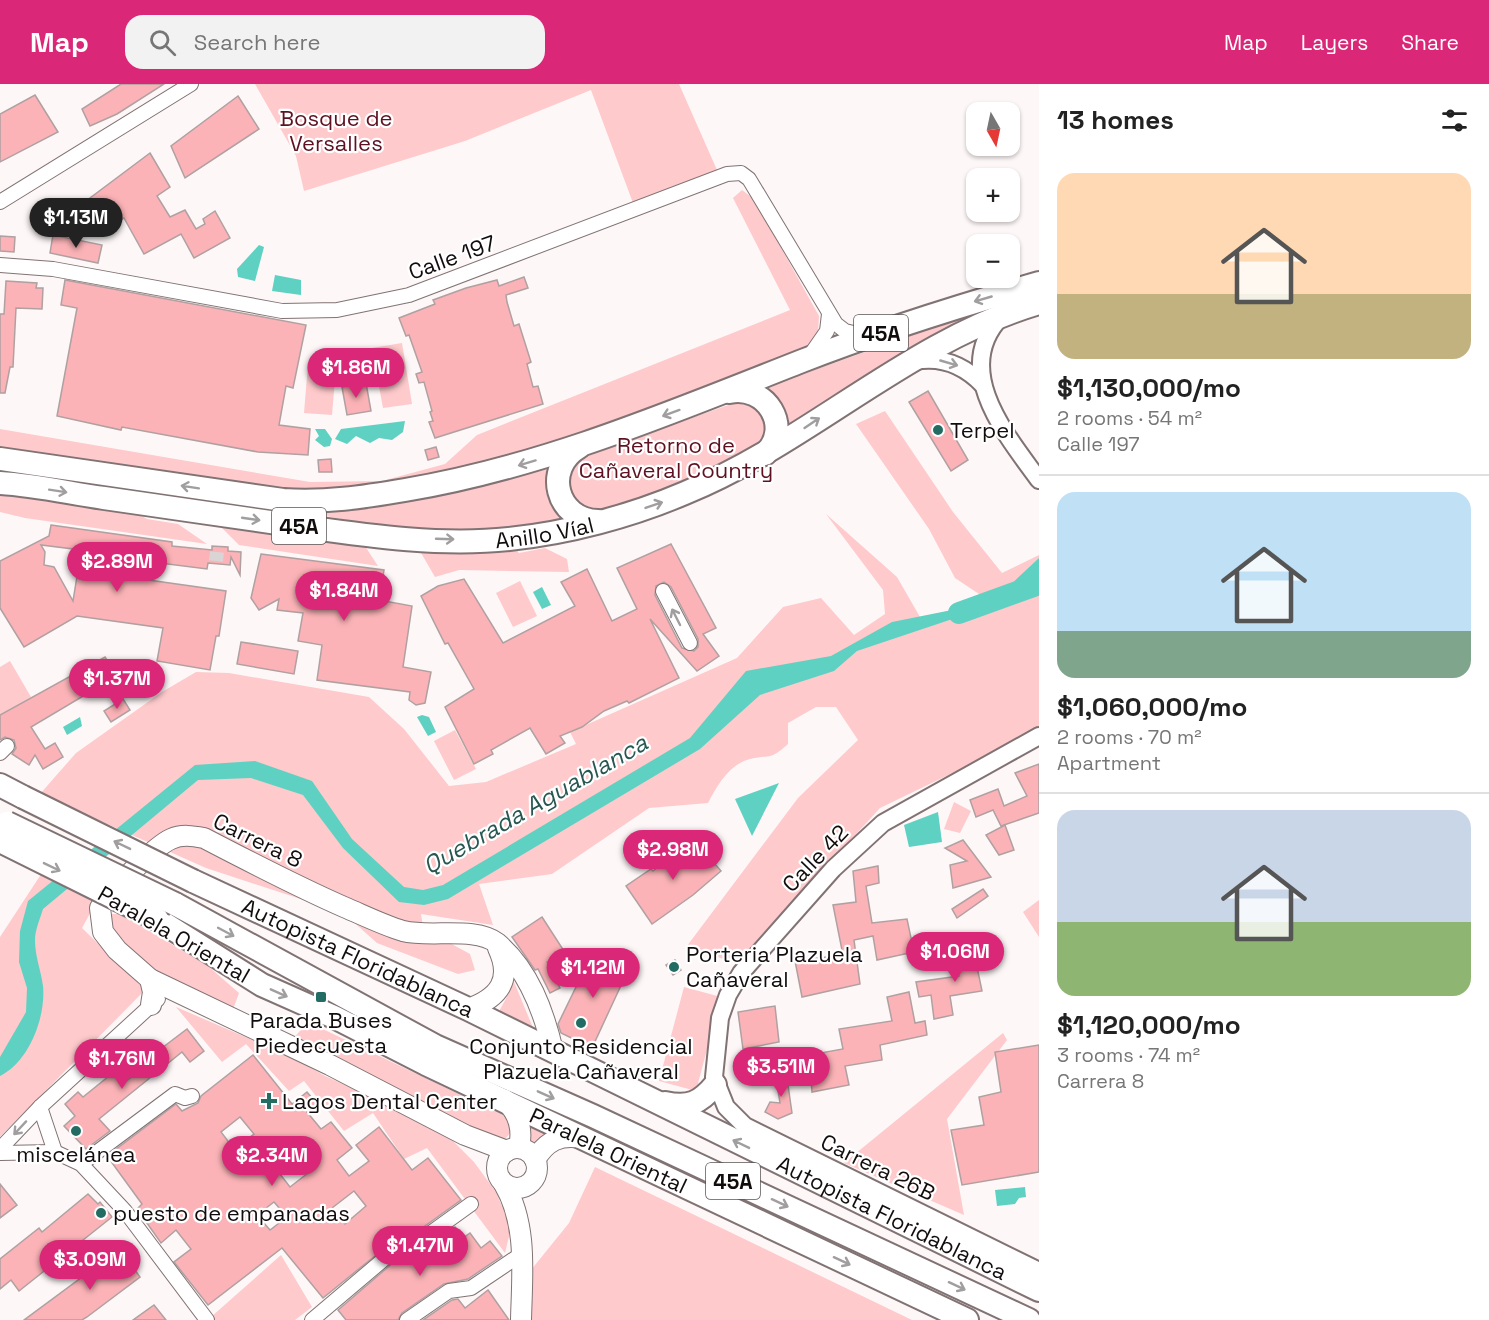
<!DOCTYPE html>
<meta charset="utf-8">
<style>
body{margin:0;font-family:"Space Grotesk",sans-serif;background:#f2f2f2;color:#222;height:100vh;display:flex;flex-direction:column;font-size:22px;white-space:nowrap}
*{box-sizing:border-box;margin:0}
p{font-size:20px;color:#767676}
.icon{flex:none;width:33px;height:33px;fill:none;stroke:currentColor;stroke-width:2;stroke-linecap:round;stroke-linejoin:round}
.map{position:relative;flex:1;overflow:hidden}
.panel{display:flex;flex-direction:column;background:#fff;width:450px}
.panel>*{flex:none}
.needle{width:39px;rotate:171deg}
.controls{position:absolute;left:966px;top:18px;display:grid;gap:12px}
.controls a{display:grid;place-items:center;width:54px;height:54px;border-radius:12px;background:#fff;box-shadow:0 2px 4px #0004;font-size:30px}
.price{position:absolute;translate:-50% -51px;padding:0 14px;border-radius:21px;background:#db2777;color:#fff;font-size:20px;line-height:39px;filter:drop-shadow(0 2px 3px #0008)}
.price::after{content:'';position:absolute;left:50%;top:36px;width:18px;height:14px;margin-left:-9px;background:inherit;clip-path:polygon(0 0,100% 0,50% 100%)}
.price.active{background:#222;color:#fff}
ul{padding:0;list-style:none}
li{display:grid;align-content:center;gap:12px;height:318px;padding:0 18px}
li+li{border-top:2px solid #e0e0e0}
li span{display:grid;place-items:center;height:186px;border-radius:18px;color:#555}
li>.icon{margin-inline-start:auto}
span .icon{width:108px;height:108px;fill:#fffc;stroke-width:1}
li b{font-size:26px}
h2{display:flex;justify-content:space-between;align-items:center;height:72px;padding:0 18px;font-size:26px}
header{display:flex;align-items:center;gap:36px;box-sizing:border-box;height:84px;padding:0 30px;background:#db2777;color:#fff}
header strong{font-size:28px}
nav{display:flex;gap:33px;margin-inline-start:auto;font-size:21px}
.search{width:420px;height:54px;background:#f2f2f2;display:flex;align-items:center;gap:15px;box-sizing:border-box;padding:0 21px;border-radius:18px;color:#767676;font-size:22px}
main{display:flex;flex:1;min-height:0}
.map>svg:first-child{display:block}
</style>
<header>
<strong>Map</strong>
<div class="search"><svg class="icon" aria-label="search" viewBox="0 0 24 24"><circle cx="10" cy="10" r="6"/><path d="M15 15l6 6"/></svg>Search here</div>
<nav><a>Map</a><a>Layers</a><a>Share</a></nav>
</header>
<main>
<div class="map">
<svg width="1039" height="1236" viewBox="0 0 1039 1236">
<rect width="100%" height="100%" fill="#fef7f7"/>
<g fill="#fecacc">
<path d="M255 0H679L717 86 633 119 591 6 465 57 304 107 296 72Z"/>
<path d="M742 106 754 115 819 232 818 249 805 265 530 373 315 411 0 367V345L310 398 382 397 445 380 477 351 790 226 733 114Z"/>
<path d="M1031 211 787 351 783 325 760 303C851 276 939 238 1031 211Z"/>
<path d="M402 259 412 320 383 324 372 264Z"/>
<path d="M308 280 336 283 332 331 304 329Z"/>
<path d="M751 316 765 335 766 353 733 383 598 430 572 418C565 388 574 380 599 366L740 317Z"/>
<path d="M885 327 953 428 1002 489 1039 471V644L1029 652 880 724 737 880 687 862 798 714 858 656 836 623H816L788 639V660C769 677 772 670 750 675 729 680 717 702 708 719L649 724 552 790 479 800 493 841 421 830 425 855 448 858 470 870 475 886 458 890 377 859 349 834 322 822 206 784 40 710 76 669 162 608 196 588 229 589 369 613 404 645 449 702 486 698 576 660 570 648 737 574 783 523 821 514 854 551 885 530 883 506 826 430 897 493 920 533 991 518 955 494 929 445 856 340Z"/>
<path d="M554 380C552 406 548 417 565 439L476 449 362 439 305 428 516 394Z"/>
<path d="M0 404 126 422 147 435 178 440 207 460 25 434 0 428Z"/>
<path d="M213 435 361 456 378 482 239 461Z"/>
<path d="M417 462H513L519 469 545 464 567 475 569 488 459 486 435 493Z"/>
<path d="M520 497 537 532 513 543 496 509Z"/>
<path d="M10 577 31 613 0 632V583Z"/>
<path d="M455 646 476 685 454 696 434 657Z"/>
<path d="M954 718 971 727 960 749 944 745Z"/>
<path d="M53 772 107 798 82 844 145 906 0 1053V853Z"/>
<path d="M1039 816V853L1023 828Z"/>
<path d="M106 830H121L208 882 239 909 232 928 137 879 112 851Z"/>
<path d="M512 893 536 951 497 931 509 909Z"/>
<path d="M684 903 721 913 696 1007 659 997Z"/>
<path d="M176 923 292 973 325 992 397 1024 453 1057 474 1078 496 1108 511 1144 505 1169 427 1064 404 1075 373 1029 344 1047 304 997 289 1007 246 960 222 978Z"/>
<path d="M308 938 507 1033 512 1047 505 1055 497 1057 290 958Z"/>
<path d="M1003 949 1007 956 947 1035 964 1131 844 1079Z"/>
<path d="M523 1034 553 1049 532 1064 525 1062Z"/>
<path d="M595 1083 912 1236H520L531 1186 569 1139Z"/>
<path d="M281 1171 312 1223 295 1236H213L211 1233Z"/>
</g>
<g fill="#5ed1c2">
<path d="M259 161 264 163 255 197 238 193 237 185Z"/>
<path d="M275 191 301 196V211L272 207Z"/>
<path d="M405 337 403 348 392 356 379 354 370 359 356 352 347 360 335 355 341 345Z"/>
<path d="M315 345H325L332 355 330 362 324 363 315 356 319 352Z"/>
<path d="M1039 474V506L857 567 834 587 760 611 700 665 448 815 424 821 399 818 343 764 303 711 251 694 198 696 43 825C40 835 35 846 35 856 35 873 41 886 43 902 46 933 29 978 0 992V973L26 928 27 904 19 878 20 847 28 817 195 681 255 677 312 697 352 755 404 803 423 806 443 801 690 654 746 587 831 572 892 538 992 518Z"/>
<path d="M542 503 551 521 542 525 533 508Z"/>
<path d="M422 631 429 633 436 648 428 652 417 633Z"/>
<path d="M80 633 82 642 67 651 63 643Z"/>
<path d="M779 699 752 752 735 715Z"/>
<path d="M938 728 942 758 909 763 904 741Z"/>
<path d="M576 868 580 874 571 880 573 883 567 892 559 893 553 882Z"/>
<path d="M1025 1103 1026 1113 1019 1114 1015 1120 997 1122 995 1106Z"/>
</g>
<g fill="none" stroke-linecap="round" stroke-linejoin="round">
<path stroke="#5ed1c2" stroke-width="22" d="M959 529 1039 500"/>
</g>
<g fill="#fbb3b7" stroke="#b0a0a1" stroke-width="1.5" fill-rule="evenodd">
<path d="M121 0H164L117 30 90 42 82 25Z"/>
<path d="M35 11 58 48 0 78V30Z"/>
<path d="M238 12 259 45 185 94 171 62Z"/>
<path d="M150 69 170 103 157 112 170 133 185 126 196 145 205 140 203 135 215 127 230 154 194 174 181 150 144 170 124 134 97 152 82 120Z"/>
<path d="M53 151 102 161 98 179 50 169Z"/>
<path d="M0 152 15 153 14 168 0 167Z"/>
<path d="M524 193 528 204 506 211 507 218 514 242 519 240 531 278 527 280 533 303 538 302 543 320 435 354 429 338 433 337 430 328 432 327 424 298 419 299 416 290 422 288 409 251 406 252 399 234 435 220 433 216 466 204 497 196 499 202Z"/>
<path d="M65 196 306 241 293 304 286 302 279 341 310 345 308 371 258 368 122 343 121 346 57 332 77 224 61 221Z"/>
<path d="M6 197 37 199 36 204H43L42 225 16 224 13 283H10L5 309H0V230H4Z"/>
<path d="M366 299 371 327 347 331 342 303Z"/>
<path d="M928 307 968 376 951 387 909 318Z"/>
<path d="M436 363 439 373 428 376 425 366Z"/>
<path d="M331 375 332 388H319L318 376Z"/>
<path d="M51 441 172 458V462L212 466V462L228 463V467L241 468 240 491 231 473 230 481 208 479 207 485 73 468V465L41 461 45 468 44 481 54 483 73 517 78 486 226 507 219 552H216L210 586 157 577 163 544 77 532 24 563 0 524V477L49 452Z"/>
<path d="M671 460 716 544 703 550 719 572 697 587 650 535 679 594 629 619 627 617 604 627 582 643 560 652 565 659 546 670 530 644 491 666 493 670 474 680 445 623 474 605 448 559 445 560 421 512 438 502 464 495 503 559 575 522 561 498 587 485 612 537 637 525 617 484ZM664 498 671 503 698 555V563L694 567 682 564 655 511 656 502Z"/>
<path d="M261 470 384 486 379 516 412 522 403 583 431 588 425 619 416 621 409 616 410 608 317 596 322 561 298 557 303 529 277 526 279 515 259 526 251 514Z"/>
<path d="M241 558 298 567 294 590 237 580Z"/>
<path d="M105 573 117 592 31 643 45 665 55 659 63 673 43 685 35 671 29 681 12 670 16 664 14 656 5 653 0 656V631Z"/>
<path d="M123 615 130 626 111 638 104 627Z"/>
<path d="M1039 680V729L1001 742 993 726 976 733 970 716 998 705 1004 722 1027 712 1015 689Z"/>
<path d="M1005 741 1014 766 999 771 986 751Z"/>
<path d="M692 754 721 787 693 811 652 840 626 802 651 785 653 787Z"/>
<path d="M963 756 991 793 953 804 950 781 967 777 945 764Z"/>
<path d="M878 782 879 799 866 802 872 839 907 835 914 868 877 876 873 852 854 856 860 900 802 913 795 877 843 871 833 821 856 818 853 787Z"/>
<path d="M983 805 988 812 957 834 952 825Z"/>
<path d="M542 833 564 867 547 878 560 904 550 909 538 885 535 886 512 853Z"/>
<path d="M594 866 630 882 592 964 561 949 558 940Z"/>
<path d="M992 866 993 880 977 883 982 907 950 912 953 931 934 935 931 911 919 913 916 898 959 892 956 872Z"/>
<path d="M675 876 681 886 673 891 666 881Z"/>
<path d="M909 908 915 939 925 937 927 951 880 961 882 976 845 982 849 1001 812 1008 809 971 843 965 839 945 892 937 887 913Z"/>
<path d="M775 922 779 958 743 965 738 928Z"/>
<path d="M187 945 204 967 190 978 182 968 99 1035 110 1047 86 1065 64 1042 75 1032 65 1020 78 1008 83 1013 114 988 124 999 140 986 131 975 139 968 146 976Z"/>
<path d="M1039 961V1088L962 1101 951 1046 984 1041 979 1013 1001 1008 995 968Z"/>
<path d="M253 971 292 1020 307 1008 317 1020 307 1028 321 1045 331 1038 352 1064 337 1076 349 1092 369 1077 356 1061 379 1043 412 1086 428 1074 461 1116 411 1152 407 1146 323 1214 282 1164 208 1221 174 1178 191 1165 176 1146 161 1159 137 1125 142 1120 107 1072 176 1020 182 1027 198 1019 201 1012ZM240 1033 254 1050 234 1065 221 1048ZM294 1072 308 1089 290 1103 276 1085ZM354 1107 366 1122 345 1140 332 1124ZM274 1118 287 1133 270 1146 257 1131Z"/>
<path d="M786 987 792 1029 778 1035 765 1028 770 1018 780 1019 775 988Z"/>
<path d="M0 1100 17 1121 0 1134Z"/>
<path d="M88 1110 98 1120 100 1118 112 1133 19 1207 11 1196 0 1205V1175L39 1144 42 1148Z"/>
<path d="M455 1143 463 1154 470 1149 481 1164 490 1157 502 1172 468 1195 444 1200 402 1229 398 1236H346L338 1226 395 1177 400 1174 403 1178 419 1168Z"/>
<path d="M120 1165 140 1193 87 1233 82 1236H24Z"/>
<path d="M488 1206 509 1236H423L452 1216 458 1215 465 1224Z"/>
<path d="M154 1221 166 1236H133Z"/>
</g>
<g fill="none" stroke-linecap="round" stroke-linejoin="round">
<path stroke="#dbd4d4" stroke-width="14" stroke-dasharray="14 7" stroke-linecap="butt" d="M216 477 217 468"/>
<defs>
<g id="minor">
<path d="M0 118 191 0"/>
<path d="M0 181 53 185 282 227 337 226 409 211 727 90 741 89 749 95 836 240 845 247 866 252"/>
<path d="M811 270 827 247 829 230"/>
<path d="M663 507 690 559"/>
<path d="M0 669 7 662"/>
<path d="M40 1023 55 1068"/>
<path d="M0 1065 40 1023 158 915"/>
<path d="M0 1069 55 1068 81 1080 125 1127 207 1236"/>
<path d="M81 1080 175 1010 185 1014 192 1012"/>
<path d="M312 1236 390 1170 401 1163 414 1161 471 1120"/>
<path d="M407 1236 449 1207 471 1204 523 1169"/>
</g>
<g id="tertiary">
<path d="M1001 233C951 285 1006 351 1039 396"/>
<path d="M915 277C942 272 964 281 983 301"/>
<path d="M1039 652 883 739 833 785 741 889 728 911 720 934 714 993 726 1023 745 1042 1039 1187"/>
</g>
<g id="secondary">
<path d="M150 895 153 908 151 921"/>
<path d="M468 925C499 914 513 896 498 864"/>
<path d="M505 1016C519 1030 523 1045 519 1064"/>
<circle cx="517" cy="1084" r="20"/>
<path d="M507 1067 465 1051 330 981 150 895 117 866 103 848 100 824C110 808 155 762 171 755 182 750 193 752 204 754 250 778 296 802 344 823 363 831 383 841 403 847 430 854 475 842 497 859 529 886 544 928 553 967"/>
<path d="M535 1076C546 1057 560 1050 582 1054"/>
<path d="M504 1100C528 1141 522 1191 521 1236"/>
</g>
<g id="trunk">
<path d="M729 308C766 300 793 343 765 370"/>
<path d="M579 363C543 384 556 436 598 437"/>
<path d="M0 375 283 416C324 419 364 413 405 406 543 383 672 328 802 277 879 247 959 222 1039 199"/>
<path id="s1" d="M0 399C35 401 69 409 104 414 164 423 224 431 284 440 357 450 435 463 509 455 568 449 631 432 685 409 810 358 908 257 1039 219"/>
<path d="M0 701 23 713"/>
<path id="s2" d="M193 797 468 925 1039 1206"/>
<path d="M175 820 435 962 593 1032 1029 1236"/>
<path id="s3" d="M157 835 262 901 334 933 426 980 967 1236"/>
<path d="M665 1019C689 1024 700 1019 715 1001"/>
</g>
</defs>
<use href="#minor" stroke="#817374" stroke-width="16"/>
<use href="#tertiary" stroke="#817374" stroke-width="20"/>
<use href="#secondary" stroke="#817374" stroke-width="22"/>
<use href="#trunk" stroke="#817374" stroke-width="26"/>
<use href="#minor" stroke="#fff" stroke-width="14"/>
<use href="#tertiary" stroke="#fff" stroke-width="16"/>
<use href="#secondary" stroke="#fff" stroke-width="20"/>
<use href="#trunk" stroke="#fff" stroke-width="22"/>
<defs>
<g id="trunk-bridge">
<path d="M23 713 193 797"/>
<path d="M7 739 175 820"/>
<path d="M0 757 157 835"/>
</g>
</defs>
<use href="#trunk-bridge" stroke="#817374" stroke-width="26" stroke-linecap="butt"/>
<use href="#trunk-bridge" stroke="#fff" stroke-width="22"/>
</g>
<defs><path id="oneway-shaft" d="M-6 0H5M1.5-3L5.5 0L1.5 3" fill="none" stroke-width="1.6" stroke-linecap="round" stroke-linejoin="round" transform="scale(1.5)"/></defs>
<g stroke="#a09e9e">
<use href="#oneway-shaft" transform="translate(983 215) rotate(164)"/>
<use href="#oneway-shaft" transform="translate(949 279) rotate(16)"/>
<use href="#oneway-shaft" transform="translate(671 329) rotate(160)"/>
<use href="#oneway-shaft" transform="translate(812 339) rotate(-34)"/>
<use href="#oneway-shaft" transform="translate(527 379) rotate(163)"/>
<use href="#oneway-shaft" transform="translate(190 403) rotate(-171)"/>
<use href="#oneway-shaft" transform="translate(58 407) rotate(9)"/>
<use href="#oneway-shaft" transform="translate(654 421) rotate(-19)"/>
<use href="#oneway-shaft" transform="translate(251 435) rotate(8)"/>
<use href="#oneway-shaft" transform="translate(445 455) rotate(2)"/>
<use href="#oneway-shaft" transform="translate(676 533) rotate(-117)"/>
<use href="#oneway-shaft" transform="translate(122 761) rotate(-154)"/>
<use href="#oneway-shaft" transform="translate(52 783) rotate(26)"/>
<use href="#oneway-shaft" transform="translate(226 848) rotate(28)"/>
<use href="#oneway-shaft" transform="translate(279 909) rotate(24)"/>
<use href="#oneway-shaft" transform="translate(546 1011) rotate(24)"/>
<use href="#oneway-shaft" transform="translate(20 1044) rotate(133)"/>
<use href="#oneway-shaft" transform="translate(741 1060) rotate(-154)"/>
<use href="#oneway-shaft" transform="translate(780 1119) rotate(25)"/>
<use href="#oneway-shaft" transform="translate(842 1177) rotate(25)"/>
<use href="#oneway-shaft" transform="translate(957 1202) rotate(25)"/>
</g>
<g fill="#236c63" stroke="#fff" stroke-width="2">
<circle cx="938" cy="346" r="6"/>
<circle cx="674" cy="883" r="6"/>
<rect x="315" y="907" width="12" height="12" rx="3"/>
<circle cx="581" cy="939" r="6"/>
<path d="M266 1008h6v6h6v6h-6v6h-6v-6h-6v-6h6z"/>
<circle cx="76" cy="1047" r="6"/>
<circle cx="101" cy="1129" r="6"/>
</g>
<g text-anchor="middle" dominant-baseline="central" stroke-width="4.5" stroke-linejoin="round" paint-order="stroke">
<g fill="#fff" stroke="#595656" stroke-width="1.5">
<rect x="854" y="231" width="54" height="36" rx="4.5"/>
<rect x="272" y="424" width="54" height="36" rx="4.5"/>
<rect x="706" y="1079" width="54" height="36" rx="4.5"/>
</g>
<g font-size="21" font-weight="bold" fill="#120d0d">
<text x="881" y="249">45A</text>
<text x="299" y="442">45A</text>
<text x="733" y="1097">45A</text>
</g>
<g font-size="22" fill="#5e1120" stroke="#fff">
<text x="336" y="34">Bosque de<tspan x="336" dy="25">Versalles</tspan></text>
<text x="676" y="361">Retorno de<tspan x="676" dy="25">Cañaveral Country</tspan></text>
</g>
<g font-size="22" fill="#120d0d" stroke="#fff">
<text transform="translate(452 173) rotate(-20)">Calle 197</text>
<text stroke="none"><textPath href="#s1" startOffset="549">Anillo Víal</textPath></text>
<text transform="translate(258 756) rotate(26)">Carrera 8</text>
<text transform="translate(815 774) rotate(-46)">Calle 42</text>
<text transform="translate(174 850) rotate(30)">Paralela Oriental</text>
<text stroke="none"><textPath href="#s2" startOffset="182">Autopista Floridablanca</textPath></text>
<text stroke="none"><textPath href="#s3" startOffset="508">Paralela Oriental</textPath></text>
<text transform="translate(878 1083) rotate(26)">Carrera 26B</text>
<text stroke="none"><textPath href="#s2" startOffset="776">Autopista Floridablanca</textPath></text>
</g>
<g font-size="22" fill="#120d0d" stroke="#fff" text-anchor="start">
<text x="950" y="346">Terpel</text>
<text x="686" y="870">Porteria Plazuela<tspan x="686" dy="25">Cañaveral</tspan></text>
<text x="321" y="936" text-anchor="middle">Parada Buses<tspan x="321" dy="25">Piedecuesta</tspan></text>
<text x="581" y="962" text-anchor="middle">Conjunto Residencial<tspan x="581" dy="25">Plazuela Cañaveral</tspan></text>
<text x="282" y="1017">Lagos Dental Center</text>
<text x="76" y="1070" text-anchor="middle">miscelánea</text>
<text x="113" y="1129">puesto de empanadas</text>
</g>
<g font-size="24" font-style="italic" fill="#265751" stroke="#fff">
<text transform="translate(535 720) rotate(-30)">Quebrada Aguablanca</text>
</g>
</g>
</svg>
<div class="controls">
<a><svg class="needle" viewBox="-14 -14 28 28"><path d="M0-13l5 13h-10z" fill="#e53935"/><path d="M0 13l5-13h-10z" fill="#767676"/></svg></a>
<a>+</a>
<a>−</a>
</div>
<b class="price active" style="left:76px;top:165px">$1.13M</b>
<b class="price" style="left:356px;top:315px">$1.86M</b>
<b class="price" style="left:117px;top:509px">$2.89M</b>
<b class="price" style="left:344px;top:538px">$1.84M</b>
<b class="price" style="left:117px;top:626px">$1.37M</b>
<b class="price" style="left:673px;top:797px">$2.98M</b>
<b class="price" style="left:955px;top:899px">$1.06M</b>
<b class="price" style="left:593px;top:915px">$1.12M</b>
<b class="price" style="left:122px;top:1006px">$1.76M</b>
<b class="price" style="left:781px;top:1014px">$3.51M</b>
<b class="price" style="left:272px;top:1103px">$2.34M</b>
<b class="price" style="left:420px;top:1193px">$1.47M</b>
<b class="price" style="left:90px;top:1207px">$3.09M</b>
</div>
<section class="panel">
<h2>13 homes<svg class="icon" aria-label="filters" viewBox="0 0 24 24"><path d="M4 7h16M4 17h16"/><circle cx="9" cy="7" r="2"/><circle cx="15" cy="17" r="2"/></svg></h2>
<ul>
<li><span style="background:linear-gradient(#ffd9b3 65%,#c2b280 0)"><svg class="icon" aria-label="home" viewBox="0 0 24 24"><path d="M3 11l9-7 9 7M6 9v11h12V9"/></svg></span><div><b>$1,130,000/mo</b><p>2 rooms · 54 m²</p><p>Calle 197</p></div></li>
<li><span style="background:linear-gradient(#bfe0f5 75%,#7fa58c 0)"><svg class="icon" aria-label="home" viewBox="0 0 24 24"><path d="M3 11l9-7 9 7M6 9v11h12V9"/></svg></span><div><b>$1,060,000/mo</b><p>2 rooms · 70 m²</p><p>Apartment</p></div></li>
<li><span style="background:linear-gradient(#c9d6e8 60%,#8fb573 0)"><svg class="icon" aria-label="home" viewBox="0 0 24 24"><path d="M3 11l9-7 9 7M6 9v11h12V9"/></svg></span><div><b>$1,120,000/mo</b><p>3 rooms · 74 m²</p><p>Carrera 8</p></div></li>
</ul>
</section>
</main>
